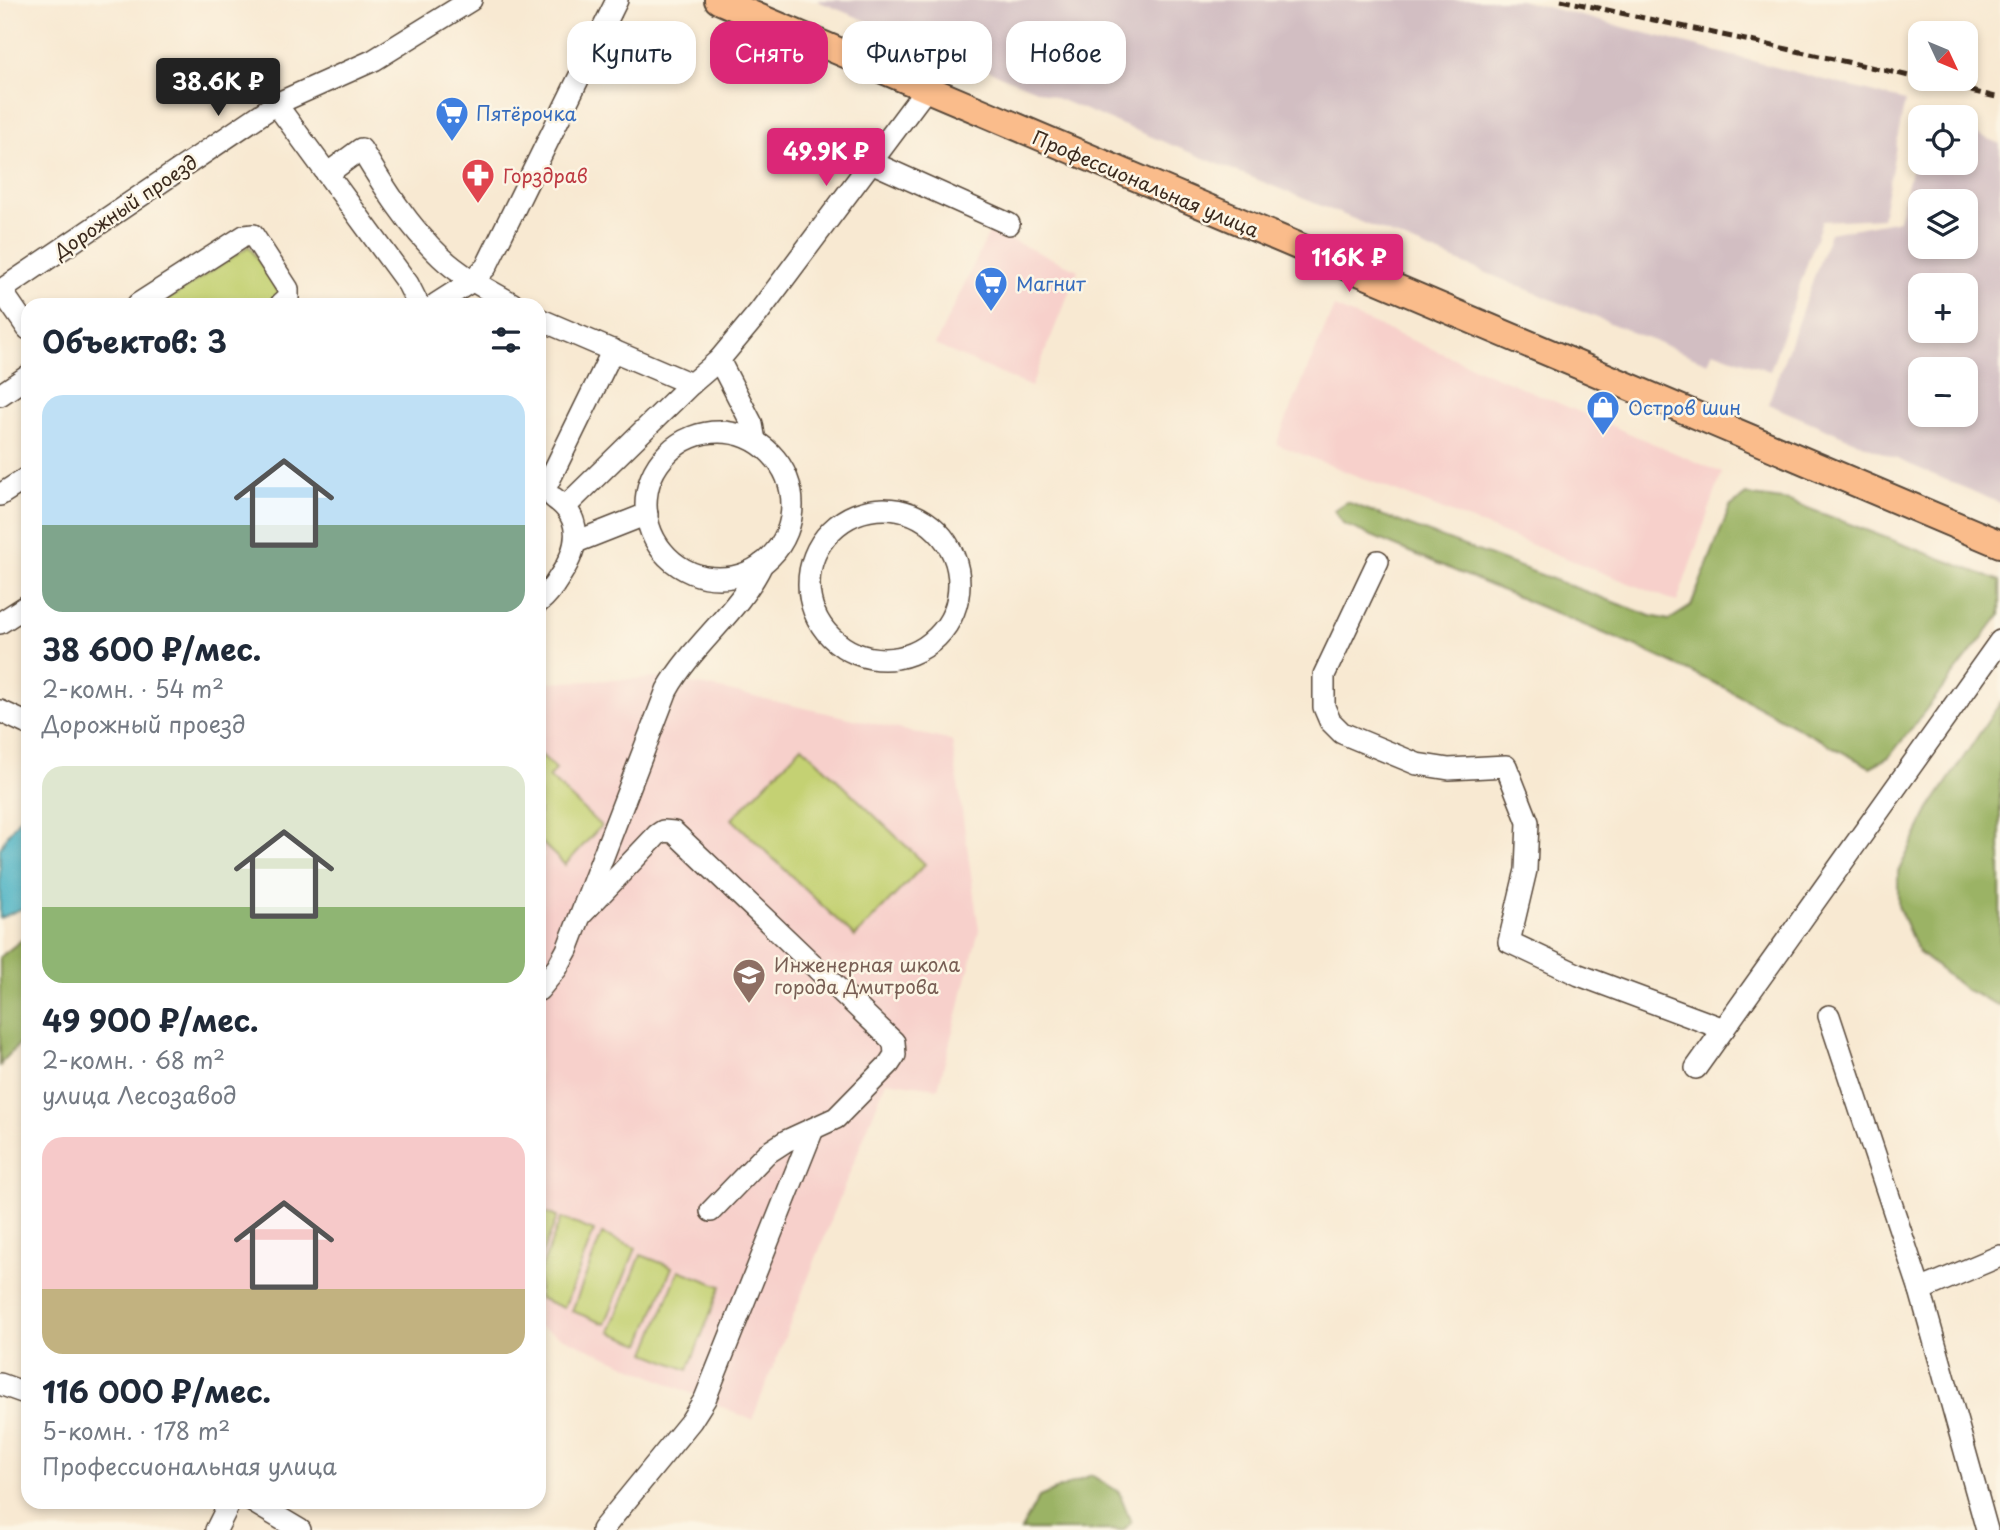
<!DOCTYPE html>
<html lang="ru">
<meta charset="utf-8">
<style>
body{margin:0;font-family:"Playpen Sans",sans-serif;background:#f6f6f7;color:#1f2937;height:100vh;display:flex;flex-direction:column;font-size:26px;white-space:nowrap}
*{box-sizing:border-box;margin:0}
p{font-size:23px;color:#747a83}
.icon{flex:none;width:38px;height:38px;fill:none;stroke:currentColor;stroke-width:2;stroke-linecap:round;stroke-linejoin:round}
.map{position:relative;flex:1;overflow:hidden}
.details{position:absolute;left:21px;top:298px;width:525px;height:1211px;display:flex;flex-direction:column;background:#fff;border-radius:21px;box-shadow:0 4px 10px #0003}
.details>*{flex:none}
.guide{position:absolute;left:567px;top:21px;width:665px;height:63px;display:flex;gap:14px}
.needle{width:46px;rotate:134deg}
.tools{position:absolute;left:1908px;top:21px;display:grid;gap:14px}
.tools a{display:grid;place-items:center;width:70px;height:70px;border-radius:14px;background:#fff;box-shadow:0 4px 10px #0003;font-size:35px}
.price{position:absolute;translate:-50% -60px;padding:0 16px;border-radius:7px;background:#db2777;color:#fff;font-size:23px;line-height:46px;filter:drop-shadow(0 2px 4px #0008)}
.price::after{content:'';position:absolute;left:50%;top:42px;width:21px;height:16px;margin-left:-10px;background:inherit;clip-path:polygon(0 0,100% 0,50% 100%)}
.price.current{background:#222;color:#fff}
ul{padding:0;list-style:none}
li{display:grid;align-content:center;gap:14px;height:371px;padding:0 21px}
li span{display:grid;place-items:center;height:217px;border-radius:21px;color:#555}
li>.icon{margin-inline-start:auto}
span .icon{width:126px;height:126px;fill:#fffc;stroke-width:1}
li b{font-size:30px}
h2{display:flex;justify-content:space-between;align-items:center;height:84px;padding:0 21px;font-size:30px}
.tag{padding:0 24px;border-radius:21px;background:#fff;box-shadow:0 4px 10px #0003;font-size:24px;line-height:63px}
.tag.current{background:#db2777;color:#fff}
.map>svg:first-child{display:block}
</style>
<div class="map">
<svg width="2000" height="1530" viewBox="0 0 2000 1530">
<rect width="100%" height="100%" fill="#fcf5e5"/>
<filter id="ink" filterUnits="userSpaceOnUse"><feTurbulence type="fractalNoise" baseFrequency=".0143" numOctaves="2"/><feDisplacementMap in="SourceGraphic" scale="14" xChannelSelector="R" yChannelSelector="G"/><feConvolveMatrix kernelMatrix="1 2 1 2 8 2 1 2 1" color-interpolation-filters="sRGB"/></filter>
<filter id="wash" filterUnits="userSpaceOnUse"><feTurbulence type="fractalNoise" baseFrequency=".00686" numOctaves="4" result="noise"/><feDisplacementMap in="SourceGraphic" scale="28" xChannelSelector="R" yChannelSelector="G"/><feGaussianBlur stdDeviation="1.57" result="paint"/><feColorMatrix in="noise" values="0 0 0 0 0 0 0 0 0 0 0 0 0 0 0 0 0 1.4 0 .05"/><feComposite in="paint" operator="in"/></filter>
<g filter="url(#wash)">
<rect width="100%" height="100%" fill="#f8e9d2"/>
<g fill="#f7d0cb">
<path d="M990 231 1078 270 1031 387 935 345Z"/>
<path d="M1334 307 1722 473 1677 602 1276 444Z"/>
<path d="M657 678 711 687 952 741 979 930 938 1088 886 1081 752 1420 539 1327V874L545 853 539 850V683Z"/>
</g>
<g fill="#d2bec2" fill-rule="evenodd">
<path d="M815 0H1520L1905 101 1882 218 1822 221 1770 371 1713 351 1708 363Z"/>
<path d="M1965 129 2000 144V503L1768 404 1830 233 1899 220 1920 134V163H1965ZM1920 201H1965V247H1920ZM1920 285H1965V331H1920ZM1920 369H1965V415H1920Z"/>
</g>
<g fill="#c4d173" stroke="#807e48" stroke-width="2">
<path d="M249 246 281 295 266 304H161Z"/>
<path d="M802 746 925 864 855 937 732 819Z"/>
<path d="M539 753 556 769 549 777 601 826 565 865 539 840Z"/>
<path d="M539 1210 557 1217 539 1262Z"/>
<path d="M561 1218 594 1231 564 1308 539 1298V1274Z"/>
<path d="M602 1234 636 1248 605 1324 572 1311Z"/>
<path d="M641 1255 672 1267 641 1344 610 1332Z"/>
<path d="M679 1270 721 1286 688 1370 646 1353Z"/>
</g>
<g fill="#9bb365" stroke="#6b6e42" stroke-width="2">
<path d="M1746 495 1789 501 2000 581V615L1889 757 1870 767 1723 687 1646 651 1343 524 1334 510 1347 502 1651 616 1669 620 1691 606 1730 507Z"/>
<path d="M2000 703V1006L1966 990 1918 952 1898 906V872L1929 809Z"/>
<path d="M28 935V1035L2 1062 0 1067V957Z"/>
<path d="M1091 1475 1119 1492 1131 1522 1124 1530H1021L1039 1497Z"/>
</g>
<path fill="#46b1c3" stroke="#406e70" stroke-width="2" d="M28 806V906L0 918V849L6 837Z"/>
</g>
<g filter="url(#ink)">
<g fill="none" stroke-linecap="round" stroke-linejoin="round">
<defs>
<g id="minor">
<path d="M276 104 408 284 418 304"/>
<path d="M871 162 1009 224"/>
<path d="M327 174 361 149C384 187 408 226 441 257 462 277 489 290 513 304"/>
<path d="M1 290 28 329"/>
<path d="M0 291 276 104 374 60 471 0"/>
<path d="M138 304 244 236 253 235 288 289V298L281 304"/>
<path d="M436 304 472 281 486 267 617 0"/>
<path d="M539 319 691 384"/>
<path d="M719 360 752 424 755 441"/>
<path d="M0 395 28 376"/>
<circle cx="719" cy="505" r="73"/>
<path d="M544 491 613 350"/>
<path d="M0 495 28 477"/>
<path d="M566 506 691 384 719 360 759 312 926 89"/>
<circle cx="884" cy="584" r="75"/>
<path d="M576 542 647 514"/>
<path d="M1378 561 1324 675V707L1330 721 1342 733 1417 764 1449 769 1506 766 1528 822 1526 870 1509 942 1579 975 1724 1029"/>
<path d="M539 602C548 595 554 586 560 576 578 549 585 519 554 498"/>
<path d="M0 623 28 605"/>
<path d="M0 711 28 724"/>
<path d="M581 915 657 835 663 831 674 832 894 1042 895 1055 889 1064 836 1118 786 1141 766 1154 711 1211"/>
<path d="M539 990 557 968 567 950 667 690C693 644 739 612 762 564"/>
<path d="M1829 1016 1920 1290 1987 1530"/>
<path d="M1696 1068 2000 641"/>
<path d="M1920 1290 2000 1256"/>
<path d="M0 1384 28 1394"/>
<path d="M253 1502 300 1530"/>
<path d="M216 1530 230 1502"/>
<path d="M602 1530 691 1421 705 1399 813 1129"/>
</g>
<path id="major" d="M718 0 2000 544"/>
</defs>
<use href="#minor" stroke="#574739" stroke-width="24"/>
<use href="#major" stroke="#574739" stroke-width="30"/>
<use href="#minor" stroke="#fff" stroke-width="21"/>
<use href="#major" stroke="#fabc8b" stroke-width="26"/>
<path stroke="#3b2a1e" stroke-width="5" stroke-dasharray="10 5" stroke-linecap="butt" d="M1561 0 1884 70 2000 98"/>
</g>
</g>
<defs>
<symbol id="supermarket-pin" viewBox="-11 -11 22 30"><path d="M0 17L-7.5 6A9.5 9.5 0 1 1 7.5 6Z" fill="#3f7fe0" stroke="#fcf5e5"/><path d="M-6-5.5h2.5l.6 2H6L4.5 2H-2.5L-4.4-4H-6ZM-1.5 3.2a1.3 1.3 0 1 0 .1 0ZM3 3.2a1.3 1.3 0 1 0 .1 0Z" fill="#fff"/></symbol>
<symbol id="pharmacy-pin" viewBox="-11 -11 22 30"><path d="M0 17L-7.5 6A9.5 9.5 0 1 1 7.5 6Z" fill="#e0444e" stroke="#fcf5e5"/><path d="M-2-6h4v4h4v4h-4v4h-4v-4h-4v-4h4Z" fill="#fff"/></symbol>
<symbol id="shop-pin" viewBox="-11 -11 22 30"><path d="M0 17L-7.5 6A9.5 9.5 0 1 1 7.5 6Z" fill="#3f7fe0" stroke="#fcf5e5"/><path d="M-5-2.5h2.3a2.7 3.5 0 0 1 5.4 0H5L5.5 6h-11ZM-1.5-2.5h3a1.5 2.3 0 0 0-3 0Z" fill="#fff"/></symbol>
<symbol id="school-pin" viewBox="-11 -11 22 30"><path d="M0 17L-7.5 6A9.5 9.5 0 1 1 7.5 6Z" fill="#8d6e63" stroke="#fcf5e5"/><path d="M0-5L7-2L0 1L-7-2ZM-4 1L0 2.5L4 1V4Q0 6-4 4Z" fill="#fff"/></symbol>
</defs>
<g fill-rule="evenodd">
<use href="#supermarket-pin" x="433" y="94" width="38" height="52"/>
<use href="#pharmacy-pin" x="459" y="156" width="38" height="52"/>
<use href="#supermarket-pin" x="972" y="264" width="38" height="52"/>
<use href="#shop-pin" x="1584" y="388" width="38" height="52"/>
<use href="#school-pin" x="730" y="956" width="38" height="52"/>
</g>
<g text-anchor="middle" dominant-baseline="central" stroke-width="5" stroke-linejoin="round" paint-order="stroke">
<g font-size="19" fill="#366cbe" stroke="#fcf5e5" text-anchor="start">
<text x="476" y="113">Пятёрочка</text>
<text x="1016" y="283">Магнит</text>
<text x="1628" y="407">Остров шин</text>
</g>
<g font-size="19" fill="#be3a42" stroke="#fcf5e5" text-anchor="start">
<text x="503" y="175">Горздрав</text>
</g>
<g font-size="19" fill="#3b2a1e" stroke="#fcf5e5">
<text transform="translate(1146 183) rotate(23)">Профессиональная улица</text>
<text transform="translate(125 206) rotate(-34)">Дорожный проезд</text>
</g>
<g font-size="19" fill="#785e54" stroke="#fcf5e5" text-anchor="start">
<text x="774" y="964">Инженерная школа<tspan x="774" dy="22">города Дмитрова</tspan></text>
</g>
</g>
</svg>
<div class="tools">
<a><svg class="needle" viewBox="-14 -14 28 28"><path d="M0-13l5 13h-10z" fill="#e53935"/><path d="M0 13l5-13h-10z" fill="#747a83"/></svg></a>
<a><svg class="icon" aria-label="locate" viewBox="0 0 24 24"><circle cx="12" cy="12" r="6"/><path d="M12 2v4M12 18v4M2 12h4M18 12h4"/></svg></a>
<a><svg class="icon" aria-label="layers" viewBox="0 0 24 24"><path d="M12 4l9 5-9 5-9-5zM3 14l9 5 9-5"/></svg></a>
<a>+</a>
<a>−</a>
</div>
<b class="price current" style="left:218px;top:118px">38.6K ₽</b>
<b class="price" style="left:826px;top:188px">49.9K ₽</b>
<b class="price" style="left:1349px;top:294px">116K ₽</b>
<div class="guide">
<a class="tag">Купить</a>
<a class="tag current">Снять</a>
<a class="tag">Фильтры</a>
<a class="tag">Новое</a>
</div>
<section class="details">
<h2>Объектов: 3<svg class="icon" aria-label="filters" viewBox="0 0 24 24"><path d="M4 7h16M4 17h16"/><circle cx="9" cy="7" r="2"/><circle cx="15" cy="17" r="2"/></svg></h2>
<ul>
<li><span style="background:linear-gradient(#bfe0f5 60%,#7fa58c 0)"><svg class="icon" aria-label="home" viewBox="0 0 24 24"><path d="M3 11l9-7 9 7M6 9v11h12V9"/></svg></span><div><b>38 600 ₽/мес.</b><p>2-комн. · 54 m²</p><p>Дорожный проезд</p></div></li>
<li><span style="background:linear-gradient(#dfe7d0 65%,#8fb573 0)"><svg class="icon" aria-label="home" viewBox="0 0 24 24"><path d="M3 11l9-7 9 7M6 9v11h12V9"/></svg></span><div><b>49 900 ₽/мес.</b><p>2-комн. · 68 m²</p><p>улица Лесозавод</p></div></li>
<li><span style="background:linear-gradient(#f6c9c9 70%,#c2b280 0)"><svg class="icon" aria-label="home" viewBox="0 0 24 24"><path d="M3 11l9-7 9 7M6 9v11h12V9"/></svg></span><div><b>116 000 ₽/мес.</b><p>5-комн. · 178 m²</p><p>Профессиональная улица</p></div></li>
</ul>
</section>
</div>
